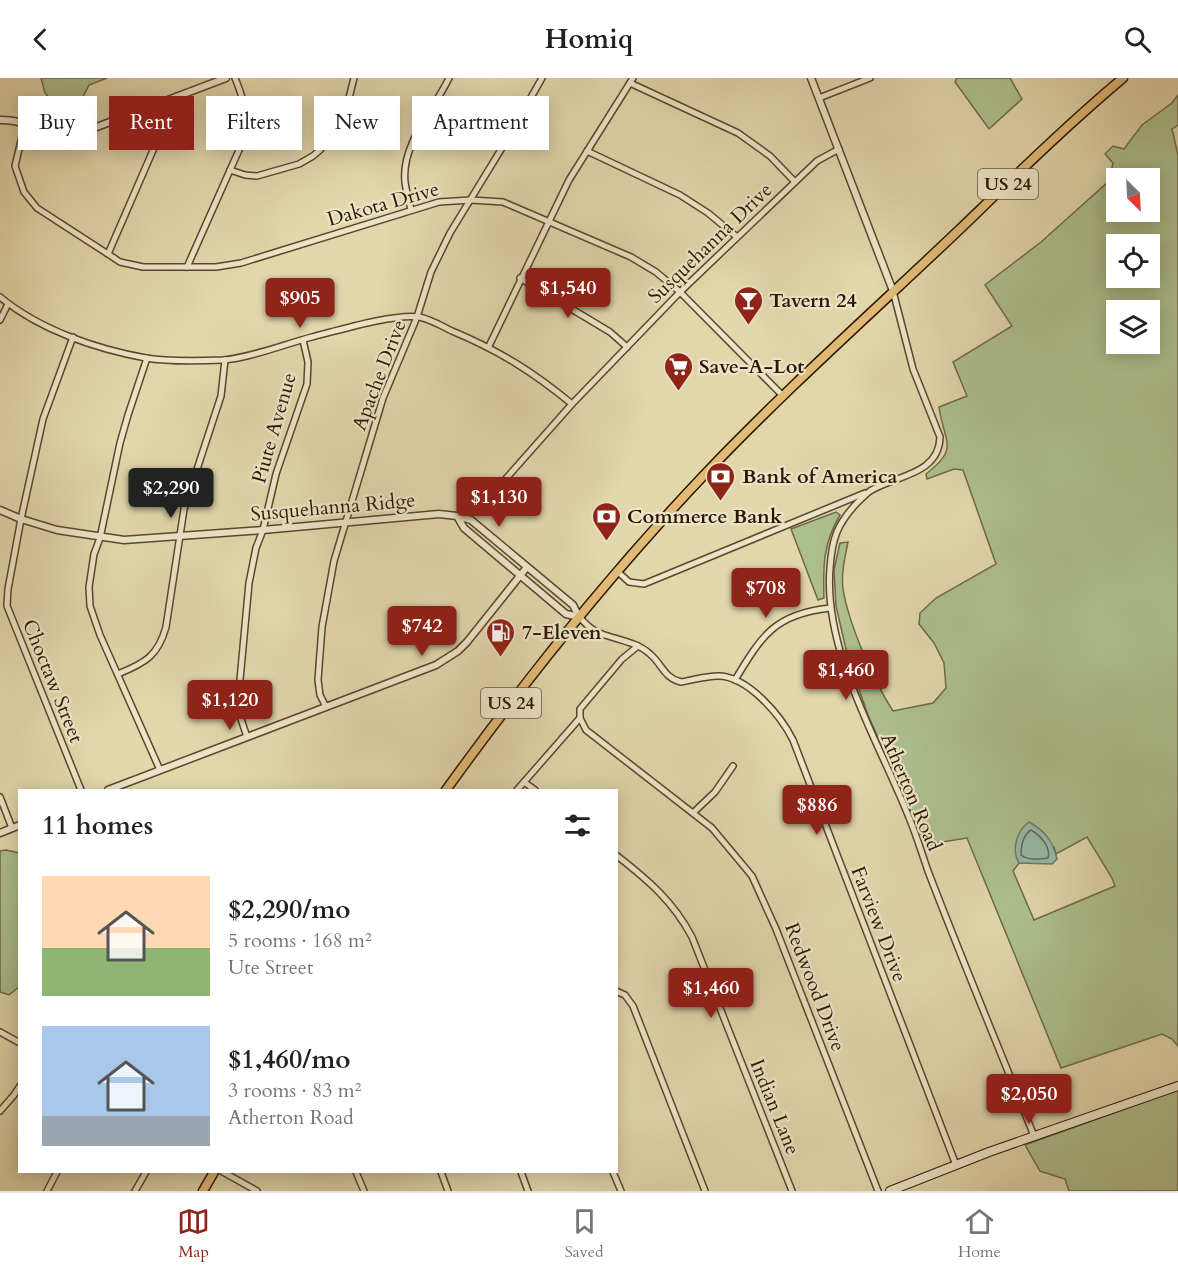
<!DOCTYPE html>
<meta charset="utf-8">
<style>
body{margin:0;font-family:Cardo,serif;background:#f6f6f6;color:#222;height:100vh;display:flex;flex-direction:column;font-size:22px;white-space:nowrap}
*{box-sizing:border-box;margin:0}
p{font-size:20px;color:#767676}
.icon{flex:none;width:33px;height:33px;fill:none;stroke:currentColor;stroke-width:2;stroke-linecap:round;stroke-linejoin:round}
.map{position:relative;flex:1;overflow:hidden}
.panel{position:absolute;left:18px;top:711px;width:600px;height:384px;display:flex;flex-direction:column;background:#fff;border-radius:0px;box-shadow:0 3px 15px #0003}
.panel>*{flex:none}
.top-card{position:absolute;left:18px;top:18px;width:600px;height:54px;display:flex;gap:12px}
.needle{width:39px;rotate:156deg}
.buttons{position:absolute;left:1106px;top:90px;display:grid;gap:12px}
.buttons a{display:grid;place-items:center;width:54px;height:54px;border-radius:0px;background:#fff;box-shadow:0 3px 15px #0003;font-size:30px}
.price{position:absolute;translate:-50% -51px;padding:0 14px;border-radius:6px;background:#8f2418;color:#fff;font-size:20px;line-height:39px;filter:drop-shadow(0 2px 3px #0008)}
.price::after{content:'';position:absolute;left:50%;top:36px;width:18px;height:14px;margin-left:-9px;background:inherit;clip-path:polygon(0 0,100% 0,50% 100%)}
.price.selected{background:#222;color:#fff}
ul{padding:0;list-style:none}
li{display:flex;align-items:center;gap:18px;height:150px;padding:0 24px}
li span{display:grid;place-items:center;flex:none;width:168px;height:120px;border-radius:0px;color:#555}
li>.icon{margin-inline-start:auto}
span .icon{width:72px;height:72px;fill:#fffc;stroke-width:1}
li b{font-size:26px}
h2{display:flex;justify-content:space-between;align-items:center;height:72px;padding:0 24px;font-size:26px}
.chip{padding:0 21px;border-radius:0px;background:#fff;box-shadow:0 3px 15px #0003;font-size:21px;line-height:54px}
.chip.selected{background:#8f2418;color:#fff}
header{display:flex;justify-content:space-between;align-items:center;height:78px;padding:0 24px;background:#fff;font-size:27px;font-weight:700}
.tab-bar{display:flex;justify-content:space-around;align-items:center;height:84px;border-top:2px solid #e0e0e0;background:#fff;font-size:16px;color:#767676}
.tab-bar a{display:grid;justify-items:center;gap:3px}
.tab-bar .selected{color:#8f2418}
.map>svg:first-child{display:block}
</style>
<header><svg class="icon" aria-label="back" viewBox="0 0 24 24"><path d="M15 5l-7 7 7 7"/></svg>Homiq<svg class="icon" aria-label="search" viewBox="0 0 24 24"><circle cx="10" cy="10" r="6"/><path d="M15 15l6 6"/></svg></header>
<div class="map">
<svg width="1178" height="1113" viewBox="0 0 1178 1113">
<rect width="100%" height="100%" fill="#e2d6ab"/>
<filter id="stains"><feTurbulence type="fractalNoise" baseFrequency=".00333" numOctaves="4"/><feColorMatrix values="0 0 0 0 .2 0 0 0 0 .09 0 0 0 0 .02 0 0 0 .5 -.17"/></filter>
<radialGradient id="worn" r=".72"><stop offset=".6" stop-color="#630" stop-opacity="0"/><stop offset="1" stop-color="#630" stop-opacity=".3"/></radialGradient>
<g fill="#adbf8d" stroke="#6d6a46" stroke-width="1.5" fill-rule="evenodd">
<path d="M41 0H107L89 7 80 25H54L45 15Z"/>
<path d="M957 0H1010L1022 21 989 51 955 4Z"/>
<path d="M1178 17V47L1172 51 1178 77V968L1172 961 1162 956 1061 990 967 760 936 765 930 768 924 763 868 637 848 580 836 528 834 492 840 465 848 464C845 479 841 495 843 511 849 547 873 602 893 633L933 625 946 610 944 585 934 565 919 546 920 535 936 520 996 486 963 392 954 391 927 401 926 396C960 370 944 365 939 329L967 318 953 284 1012 248 985 207 1041 164 1109 103 1113 85 1105 76 1113 68 1124 71 1142 47 1172 25ZM1116 100H1149V134H1116ZM1116 166H1149V200H1116ZM1116 232H1149V266H1116ZM1087 759 1112 800 1115 808 1034 842 1013 793 1019 785 1054 769 1056 776Z"/>
<path d="M836 434 840 437C823 466 823 488 824 520L818 522 791 451Z"/>
<path d="M6 772 20 775 19 909 9 917 0 914V773Z"/>
<path d="M1178 1012V1113H1069L1065 1101 1040 1093 1025 1067Z"/>
</g>
<path fill="#95b9aa" stroke="#6b7866" stroke-width="1.5" d="M1029 744C1045 753 1053 763 1057 781L1052 786 1019 785C1011 772 1017 752 1029 744Z"/>
<g fill="none" stroke-linecap="round" stroke-linejoin="round">
<path stroke="#616855" stroke-width="1.5" d="M1031 752C1041 758 1051 769 1048 780 1040 781 1028 783 1021 777 1021 768 1023 757 1031 752Z"/>
<defs>
<g id="minor">
<path d="M630 5 738 55 770 78 795 104"/>
<path d="M819 20 870 0"/>
<path d="M25 46 15 88 24 114 37 130 108 176 120 184 143 189H216L241 185 439 124 471 122 503 124 631 179 656 194 680 214 783 318"/>
<path d="M587 73 680 117 708 135 737 159"/>
<path d="M230 92 245 97 257 98 299 86 313 78 321 71 348 24 354 0"/>
<path d="M411 132C409 122 406 113 405 104 401 66 434 32 449 0"/>
<path d="M108 176 154 70V50L146 31"/>
<path d="M187 189 243 63C249 39 244 22 235 0"/>
<path d="M520 200 610 254 627 269"/>
<path d="M893 213 913 291 940 359C939 397 896 397 870 413 866 416 861 421 857 425 837 446 832 461 830 490 823 575 880 665 910 742 917 759 922 776 928 793 962 882 999 970 1034 1058"/>
<path d="M0 219C40 252 96 271 146 280 170 284 199 283 223 282 250 280 285 266 312 259 336 253 396 235 419 239 430 241 442 248 452 253 500 273 533 294 572 326"/>
<path d="M0 242 8 226"/>
<path d="M73 259 43 341 21 441 8 511 7 528 81 712"/>
<path d="M489 268 569 102 633 0"/>
<path d="M147 280 128 337 120 365 100 460 94 476 89 509 90 528 100 557 160 692"/>
<path d="M458 438 479 431 572 326 680 214 817 83 839 71"/>
<path d="M618 494 629 504 644 506 865 415"/>
<path d="M579 539C586 546 592 553 602 556 618 562 637 564 650 576 662 586 664 600 681 604 693 602 706 598 718 598 748 598 781 638 793 662L956 1087"/>
<path d="M118 596C145 585 158 578 166 549L184 431 221 318 225 282"/>
<path d="M735 602C762 557 775 536 830 530"/>
<path d="M326 629 320 617 318 602 322 549 334 483 383 320 417 239 431 194 450 155 508 60 542 0"/>
<path d="M580 640 586 652 712 750 752 798 776 851 878 1113"/>
<path d="M247 659 241 641 238 623 249 505 256 470 263 452 276 396 307 306 308 284 303 262"/>
<path d="M524 704 535 712"/>
<path d="M517 712 580 640V631L622 581 638 568"/>
<path d="M0 719 12 750"/>
<path d="M693 735 715 714 733 688"/>
<path d="M616 777C648 802 673 823 692 859L792 1113"/>
<path d="M616 913 625 917 633 928 705 1113"/>
<path d="M0 954 20 965"/>
<path d="M0 1033 14 1017 20 1008"/>
<path d="M223 1094 257 1113"/>
<path d="M356 1094 364 1113"/>
<path d="M441 1094 448 1113"/>
<path d="M521 1094 528 1113"/>
<path d="M613 1094 621 1113"/>
<path d="M47 1113 57 1094"/>
<path d="M135 1113 146 1094"/>
</g>
<g id="tertiary">
<path d="M811 0 893 213"/>
<path d="M0 42C26 41 47 58 73 58L226 0"/>
<path d="M0 432 21 441 57 452 124 462 263 452 439 436 457 438 471 442 573 527 579 539"/>
<path d="M457 438 464 450 566 536 579 539"/>
<path d="M108 712 436 587 458 573 467 564 527 489"/>
<path d="M0 755 20 747"/>
</g>
<path id="secondary" d="M890 1113 989 1074 1178 1008"/>
<g id="trunk">
<path d="M446 712C526 601 612 494 706 395 787 310 875 232 960 151 1013 100 1067 47 1123 0"/>
<path d="M203 1113 214 1094"/>
</g>
</defs>
<use href="#minor" stroke="#5a462b" stroke-width="8"/>
<use href="#tertiary" stroke="#5a462b" stroke-width="9"/>
<use href="#secondary" stroke="#2d1600" stroke-width="10"/>
<use href="#trunk" stroke="#2d1600" stroke-width="11"/>
<use href="#minor" stroke="#ece4c8" stroke-width="5"/>
<use href="#tertiary" stroke="#ece4c8" stroke-width="6"/>
<use href="#secondary" stroke="#ece4c8" stroke-width="8"/>
<use href="#trunk" stroke="#e1bb76" stroke-width="8"/>
</g>
<defs>
<symbol id="bar-pin" viewBox="-11 -11 22 30"><path d="M0 17L-7.5 6A9.5 9.5 0 1 1 7.5 6Z" fill="#8f2418" stroke="#ece4c8"/><path d="M-6-5H6L.8 .8V4.5H3.5V6h-7V4.5H-.8V.8Z" fill="#fff"/></symbol>
<symbol id="supermarket-pin" viewBox="-11 -11 22 30"><path d="M0 17L-7.5 6A9.5 9.5 0 1 1 7.5 6Z" fill="#8f2418" stroke="#ece4c8"/><path d="M-6-5.5h2.5l.6 2H6L4.5 2H-2.5L-4.4-4H-6ZM-1.5 3.2a1.3 1.3 0 1 0 .1 0ZM3 3.2a1.3 1.3 0 1 0 .1 0Z" fill="#fff"/></symbol>
<symbol id="bank-pin" viewBox="-11 -11 22 30"><path d="M0 17L-7.5 6A9.5 9.5 0 1 1 7.5 6Z" fill="#8f2418" stroke="#ece4c8"/><path d="M-6-4H6V4H-6ZM0-2.3a2.3 2.3 0 1 0 0 4.6a2.3 2.3 0 1 0 0-4.6Z" fill="#fff"/></symbol>
<symbol id="fuel-pin" viewBox="-11 -11 22 30"><path d="M0 17L-7.5 6A9.5 9.5 0 1 1 7.5 6Z" fill="#8f2418" stroke="#ece4c8"/><path d="M-5.5-6h7V0h2V4h1.3V-2.5L3-4.5l.8-.8L6-3V5H2.5V1h-1V6h-7ZM-4.2-4.7v3.2H.2V-4.7Z" fill="#fff"/></symbol>
</defs>
<g fill-rule="evenodd">
<use href="#bar-pin" x="732" y="206" width="33" height="45"/>
<use href="#supermarket-pin" x="662" y="272" width="33" height="45"/>
<use href="#bank-pin" x="704" y="382" width="33" height="45"/>
<use href="#bank-pin" x="590" y="422" width="33" height="45"/>
<use href="#fuel-pin" x="484" y="538" width="33" height="45"/>
</g>
<g text-anchor="middle" dominant-baseline="central" stroke-width="4.5" stroke-linejoin="round" paint-order="stroke">
<g fill="#ece4c8" stroke="#66543c" stroke-width="1.5">
<rect x="978" y="91" width="60" height="30" rx="4.5"/>
<rect x="481" y="610" width="60" height="30" rx="4.5"/>
</g>
<g font-size="18" font-weight="bold" fill="#2d1600">
<text x="1008" y="106">US 24</text>
<text x="511" y="625">US 24</text>
</g>
<g font-size="20" fill="#2d1600" stroke="#ece4c8">
<text transform="translate(383 126) rotate(-16)">Dakota Drive</text>
<text transform="translate(710 165) rotate(-44)">Susquehanna Drive</text>
<text transform="translate(379 297) rotate(-69)">Apache Drive</text>
<text transform="translate(274 350) rotate(-74)">Piute Avenue</text>
<text transform="translate(333 429) rotate(-5)">Susquehanna Ridge</text>
<text transform="translate(53 603) rotate(68)">Choctaw Street</text>
<text transform="translate(911 714) rotate(67)">Atherton Road</text>
<text transform="translate(879 846) rotate(69)">Farview Drive</text>
<text transform="translate(815 909) rotate(69)">Redwood Drive</text>
<text transform="translate(775 1029) rotate(68)">Indian Lane</text>
</g>
<g font-size="20" font-weight="bold" fill="#2d1600" stroke="#ece4c8" text-anchor="start">
<text x="769" y="222">Tavern 24</text>
<text x="699" y="288">Save-A-Lot</text>
<text x="742" y="398">Bank of America</text>
<text x="627" y="438">Commerce Bank</text>
<text x="522" y="554">7-Eleven</text>
</g>
</g>
<rect width="100%" height="100%" filter="url(#stains)"/>
<rect width="100%" height="100%" fill="url(#worn)"/>
</svg>
<div class="buttons">
<a><svg class="needle" viewBox="-14 -14 28 28"><path d="M0-13l5 13h-10z" fill="#e53935"/><path d="M0 13l5-13h-10z" fill="#767676"/></svg></a>
<a><svg class="icon" aria-label="locate" viewBox="0 0 24 24"><circle cx="12" cy="12" r="6"/><path d="M12 2v4M12 18v4M2 12h4M18 12h4"/></svg></a>
<a><svg class="icon" aria-label="layers" viewBox="0 0 24 24"><path d="M12 4l9 5-9 5-9-5zM3 14l9 5 9-5"/></svg></a>
</div>
<b class="price" style="left:568px;top:241px">$1,540</b>
<b class="price" style="left:300px;top:251px">$905</b>
<b class="price selected" style="left:171px;top:441px">$2,290</b>
<b class="price" style="left:499px;top:450px">$1,130</b>
<b class="price" style="left:766px;top:541px">$708</b>
<b class="price" style="left:422px;top:579px">$742</b>
<b class="price" style="left:846px;top:623px">$1,460</b>
<b class="price" style="left:230px;top:653px">$1,120</b>
<b class="price" style="left:817px;top:758px">$886</b>
<b class="price" style="left:711px;top:941px">$1,460</b>
<b class="price" style="left:1029px;top:1047px">$2,050</b>
<div class="top-card">
<a class="chip">Buy</a>
<a class="chip selected">Rent</a>
<a class="chip">Filters</a>
<a class="chip">New</a>
<a class="chip">Apartment</a>
</div>
<section class="panel">
<h2>11 homes<svg class="icon" aria-label="filters" viewBox="0 0 24 24"><path d="M4 7h16M4 17h16"/><circle cx="9" cy="7" r="2"/><circle cx="15" cy="17" r="2"/></svg></h2>
<ul>
<li><span style="background:linear-gradient(#ffd9b3 60%,#8fb573 0)"><svg class="icon" aria-label="home" viewBox="0 0 24 24"><path d="M3 11l9-7 9 7M6 9v11h12V9"/></svg></span><div><b>$2,290/mo</b><p>5 rooms · 168 m²</p><p>Ute Street</p></div></li>
<li><span style="background:linear-gradient(#a9c7e8 75%,#9aa5b1 0)"><svg class="icon" aria-label="home" viewBox="0 0 24 24"><path d="M3 11l9-7 9 7M6 9v11h12V9"/></svg></span><div><b>$1,460/mo</b><p>3 rooms · 83 m²</p><p>Atherton Road</p></div></li>
</ul>
</section>
</div>
<nav class="tab-bar">
<a class="selected"><svg class="icon" aria-label="map" viewBox="0 0 24 24"><path d="M3 6l6-2 6 2 6-2v14l-6 2-6-2-6 2zM9 4v14M15 6v14"/></svg>Map</a>
<a><svg class="icon" aria-label="saved" viewBox="0 0 24 24"><path d="M7 4h10v16l-5-4-5 4z"/></svg>Saved</a>
<a><svg class="icon" aria-label="home" viewBox="0 0 24 24"><path d="M3 11l9-7 9 7M6 9v11h12V9"/></svg>Home</a>
</nav>
